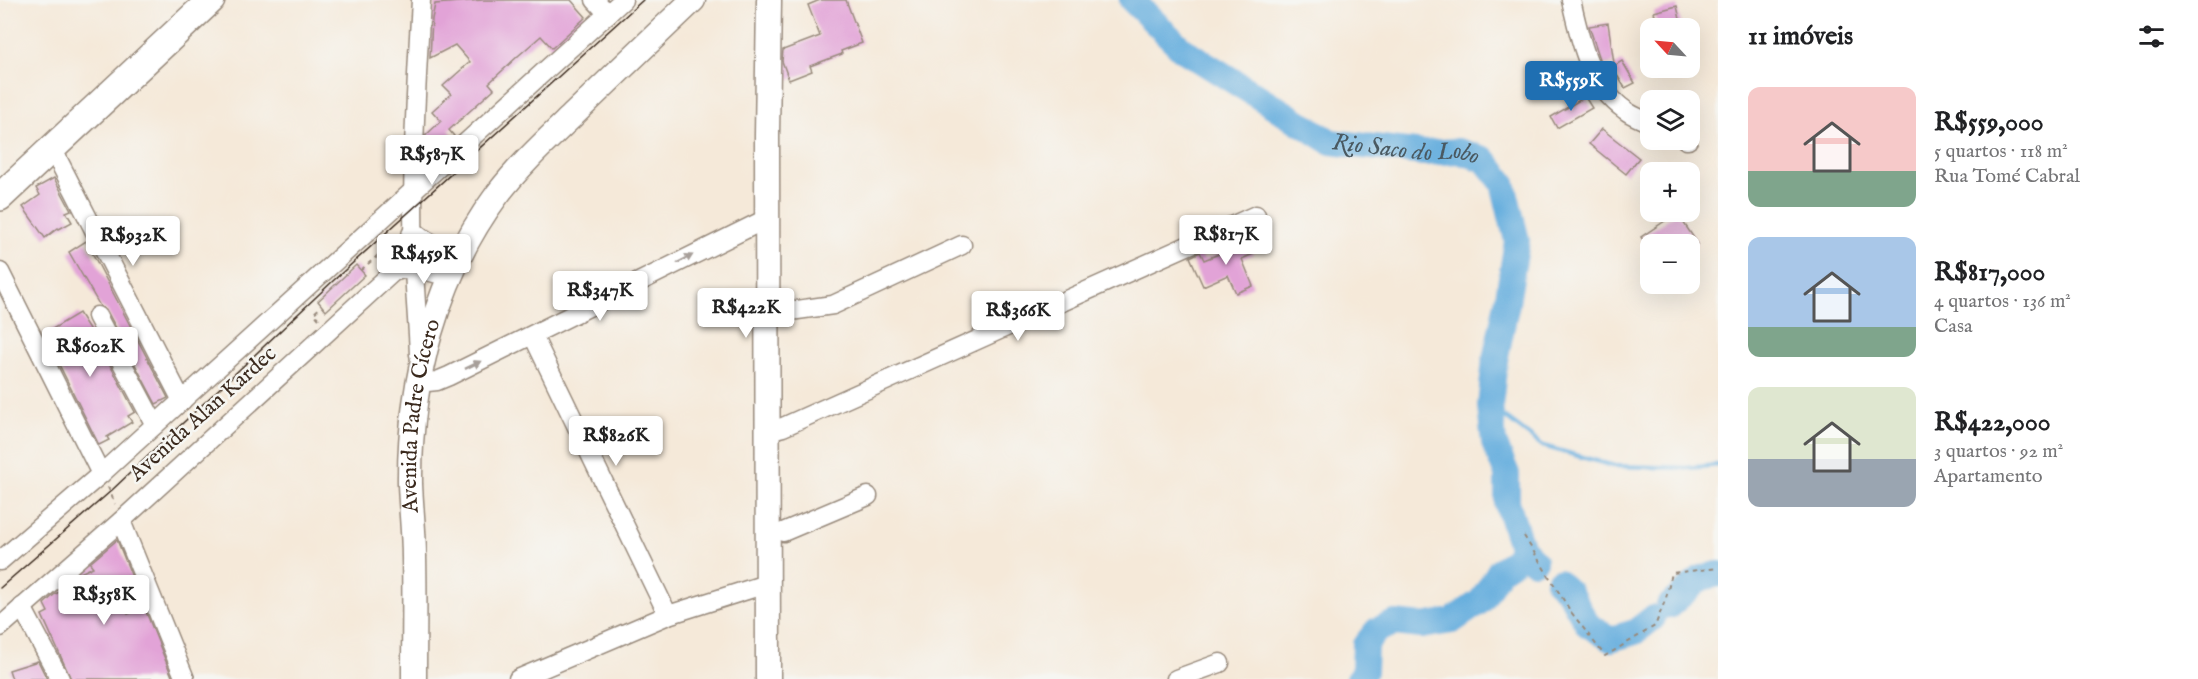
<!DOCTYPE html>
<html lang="pt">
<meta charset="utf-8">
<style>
body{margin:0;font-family:"IM FELL English",serif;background:#f2f2f2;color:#202124;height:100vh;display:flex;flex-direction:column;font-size:22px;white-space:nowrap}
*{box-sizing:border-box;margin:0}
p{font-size:20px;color:#757577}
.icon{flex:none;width:33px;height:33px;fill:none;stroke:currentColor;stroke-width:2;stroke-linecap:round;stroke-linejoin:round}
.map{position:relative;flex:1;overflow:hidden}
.side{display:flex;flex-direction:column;background:#fff;width:480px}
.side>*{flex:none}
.needle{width:39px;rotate:296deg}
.controls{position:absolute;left:1640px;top:18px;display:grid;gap:12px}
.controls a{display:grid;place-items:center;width:60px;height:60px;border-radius:12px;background:#fff;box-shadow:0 6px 24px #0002;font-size:30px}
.price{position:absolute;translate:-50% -51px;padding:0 14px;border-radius:6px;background:#fff;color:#222;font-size:20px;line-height:39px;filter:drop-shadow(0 2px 3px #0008)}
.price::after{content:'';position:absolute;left:50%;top:36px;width:18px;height:14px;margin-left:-9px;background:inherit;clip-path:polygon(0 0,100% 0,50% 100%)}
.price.selected{background:#1f6fb2;color:#fff}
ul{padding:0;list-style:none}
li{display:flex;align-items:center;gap:18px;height:150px;padding:0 30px}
li span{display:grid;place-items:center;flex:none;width:168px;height:120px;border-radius:12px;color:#555}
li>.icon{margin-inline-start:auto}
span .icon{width:72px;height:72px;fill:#fffc;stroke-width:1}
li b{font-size:26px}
h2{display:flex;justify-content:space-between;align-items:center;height:72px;padding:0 30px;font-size:26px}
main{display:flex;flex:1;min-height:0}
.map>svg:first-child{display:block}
</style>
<main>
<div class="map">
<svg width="1718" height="679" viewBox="0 0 1718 679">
<rect width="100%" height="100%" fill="#f6f6f2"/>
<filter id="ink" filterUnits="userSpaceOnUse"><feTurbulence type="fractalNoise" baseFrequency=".0167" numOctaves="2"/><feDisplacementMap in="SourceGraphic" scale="12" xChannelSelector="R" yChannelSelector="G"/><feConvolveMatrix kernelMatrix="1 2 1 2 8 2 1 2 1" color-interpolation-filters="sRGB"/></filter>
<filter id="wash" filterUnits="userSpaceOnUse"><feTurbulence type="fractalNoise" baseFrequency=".008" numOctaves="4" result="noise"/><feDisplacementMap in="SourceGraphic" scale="24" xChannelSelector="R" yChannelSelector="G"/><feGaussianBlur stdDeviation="1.35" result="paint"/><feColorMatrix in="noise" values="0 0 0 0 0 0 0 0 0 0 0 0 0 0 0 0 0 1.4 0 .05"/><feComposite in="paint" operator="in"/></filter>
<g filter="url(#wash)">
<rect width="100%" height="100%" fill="#f5e9d9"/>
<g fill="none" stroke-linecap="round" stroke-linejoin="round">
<path stroke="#67afde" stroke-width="4.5" d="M1490 406 1543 446 1614 466 1687 468 1718 465"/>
<g stroke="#67afde" stroke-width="26">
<path id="s1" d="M1132 0 1182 49 1331 142 1424 153 1458 151 1484 159 1503 183 1517 241 1507 303 1495 360 1490 406 1494 443 1507 474V503L1522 549 1534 561"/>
<path d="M1558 582 1569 592 1588 625 1611 639 1635 632 1653 618"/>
<path d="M1669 606 1701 578 1718 574"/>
<path d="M1359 679 1364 671 1365 645 1377 630 1395 623 1422 626 1452 621 1481 601 1500 570 1514 561 1522 549"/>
</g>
</g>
<g id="blocks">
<g fill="#e2a3d7">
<path d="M482 0H571L586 17 552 48 541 36 518 56 489 83 494 89 449 130 454 136 437 152 426 139V135L441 121 432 111 451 94 443 86 470 62 455 45 430 58 432 19 435 4Z"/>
<path d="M820 0H846L862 43 841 51 842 54 810 66 812 71 789 80 782 61 783 50 820 36 808 5Z"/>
<path d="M1677 6 1682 28H1658L1654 12Z"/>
<path d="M1608 23 1614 63 1602 65 1589 26Z"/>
<path d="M1622 61 1635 83 1625 88 1612 67Z"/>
<path d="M1585 97 1592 108 1557 128 1551 117Z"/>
<path d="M1602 129 1639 158 1626 174 1589 144Z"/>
<path d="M54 178 71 210 66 212 72 222 59 229 58 228 45 238 23 207 40 195 36 188Z"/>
<path d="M1677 213 1698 244H1646L1641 237Z"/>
<path d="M1244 233 1253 254 1242 259 1253 286 1236 293 1228 275 1203 286 1190 257 1200 252 1204 260 1236 247 1233 238Z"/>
<path d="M86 241 168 398 156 404 107 311 100 306 69 252Z"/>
<path d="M356 265 365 275 326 311 318 301Z"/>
<path d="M79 313 101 348 135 412 128 416 132 422 107 437 109 440 99 445 44 334Z"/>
<path d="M117 540 136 587 120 596 128 614 144 607 173 679H71L42 615 48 612 44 604 55 594 71 587 69 582 76 575 93 567 90 563Z"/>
<path d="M38 661 47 679H12L9 670Z"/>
</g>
</g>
</g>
<g filter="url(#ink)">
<use href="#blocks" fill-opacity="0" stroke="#988a7c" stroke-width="1.5"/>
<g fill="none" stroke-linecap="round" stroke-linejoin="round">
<defs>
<g id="minor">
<path d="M595 0 608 14"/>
<path d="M1571 0C1580 40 1589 85 1625 110 1632 116 1642 119 1650 123"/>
<path d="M1686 140H1688"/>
<path d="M53 150 182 401"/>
<path d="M0 272 101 474"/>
<path d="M783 312 833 305 962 245"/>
<path d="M97 316 155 425"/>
<path d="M533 336 668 615"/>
<path d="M419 355C418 326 415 296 414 267 411 178 416 89 421 0"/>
<path d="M418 383 437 381 449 376 768 218"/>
<path d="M767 431 783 427 1256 215"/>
<path d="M121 521 185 679"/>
<path d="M783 532 868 496"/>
<path d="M0 561 101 474 623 0"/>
<path d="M22 607 60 679"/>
<path d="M0 627 121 521 393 272C412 264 430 272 449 277"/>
<path d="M518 679 668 615 769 583"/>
<path d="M1176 679 1220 663"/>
</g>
<g id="major">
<path d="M414 235C429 247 441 252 461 253"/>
<path id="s2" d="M414 679C414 638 415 597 414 557 414 533 411 509 410 484 409 382 436 277 497 195 519 166 546 141 572 116 612 77 652 39 693 0"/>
<path d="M768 679 767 135 769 0"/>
</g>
<path id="highway" d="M0 197 211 0"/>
</defs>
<use href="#minor" stroke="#988a7c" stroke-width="21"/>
<use href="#major" stroke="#988a7c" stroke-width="27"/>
<use href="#highway" stroke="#988a7c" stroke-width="30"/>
<g stroke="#988a7c" stroke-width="2" stroke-dasharray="4.5 4.5" stroke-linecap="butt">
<path d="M376 257 395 238"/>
<path d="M361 270 376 257 381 262"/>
<path d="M319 319 314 313 322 306"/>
<path d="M108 487 115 504"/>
<path d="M1524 536 1571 612 1605 656 1655 626 1666 598 1672 573 1718 568"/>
</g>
<use href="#minor" stroke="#fff" stroke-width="18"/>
<use href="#major" stroke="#fff" stroke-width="24"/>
<use href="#highway" stroke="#fff" stroke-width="27"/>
<path stroke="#3b2a1e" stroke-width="1.5" d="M0 588 111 491 334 280 643 0"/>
</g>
<defs><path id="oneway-solid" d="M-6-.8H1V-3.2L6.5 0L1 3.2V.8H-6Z" transform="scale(1.5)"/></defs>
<g fill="#a79f9a">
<use href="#oneway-solid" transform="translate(685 259) rotate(-27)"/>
<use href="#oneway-solid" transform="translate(473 365) rotate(-26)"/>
</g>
</g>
<g text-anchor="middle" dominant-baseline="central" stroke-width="5" stroke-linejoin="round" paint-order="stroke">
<g font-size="22" fill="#3b2a1e" stroke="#f6f6f2">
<text transform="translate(203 414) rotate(-42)">Avenida Alan Kardec</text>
<text stroke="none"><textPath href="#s2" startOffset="264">Avenida Padre Cícero</textPath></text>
</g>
<g font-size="24" font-style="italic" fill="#4a5961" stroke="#f6f6f2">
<text stroke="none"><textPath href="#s1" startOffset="321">Rio Saco do Lobo</textPath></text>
</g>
</g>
</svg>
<div class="controls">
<a><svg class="needle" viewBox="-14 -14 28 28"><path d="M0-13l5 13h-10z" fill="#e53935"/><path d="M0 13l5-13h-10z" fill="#757577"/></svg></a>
<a><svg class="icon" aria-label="layers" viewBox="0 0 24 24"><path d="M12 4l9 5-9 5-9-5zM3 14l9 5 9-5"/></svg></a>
<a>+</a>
<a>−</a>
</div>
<b class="price selected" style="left:1571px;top:112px">R$559K</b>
<b class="price" style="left:432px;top:186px">R$587K</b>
<b class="price" style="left:1226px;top:266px">R$817K</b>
<b class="price" style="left:133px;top:267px">R$932K</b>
<b class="price" style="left:424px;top:285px">R$459K</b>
<b class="price" style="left:600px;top:322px">R$347K</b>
<b class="price" style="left:746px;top:339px">R$422K</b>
<b class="price" style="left:1018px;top:342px">R$366K</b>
<b class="price" style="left:90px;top:378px">R$602K</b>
<b class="price" style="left:616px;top:467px">R$826K</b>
<b class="price" style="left:104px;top:626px">R$358K</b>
</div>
<section class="side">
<h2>11 imóveis<svg class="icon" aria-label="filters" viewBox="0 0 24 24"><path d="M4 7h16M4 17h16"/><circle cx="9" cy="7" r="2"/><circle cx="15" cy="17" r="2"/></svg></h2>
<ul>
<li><span style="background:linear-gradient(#f6c9c9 70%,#7fa58c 0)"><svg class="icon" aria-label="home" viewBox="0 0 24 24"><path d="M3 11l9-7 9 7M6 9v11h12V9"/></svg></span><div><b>R$559,000</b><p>5 quartos · 118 m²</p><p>Rua Tomé Cabral</p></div></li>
<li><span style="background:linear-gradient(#a9c7e8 75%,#7fa58c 0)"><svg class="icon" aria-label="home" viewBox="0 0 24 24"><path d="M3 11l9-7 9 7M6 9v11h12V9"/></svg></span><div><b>R$817,000</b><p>4 quartos · 136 m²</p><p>Casa</p></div></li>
<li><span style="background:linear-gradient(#dfe7d0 60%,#9aa5b1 0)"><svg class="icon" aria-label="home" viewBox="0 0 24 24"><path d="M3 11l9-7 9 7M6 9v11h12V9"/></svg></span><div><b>R$422,000</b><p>3 quartos · 92 m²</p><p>Apartamento</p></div></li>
</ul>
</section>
</main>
